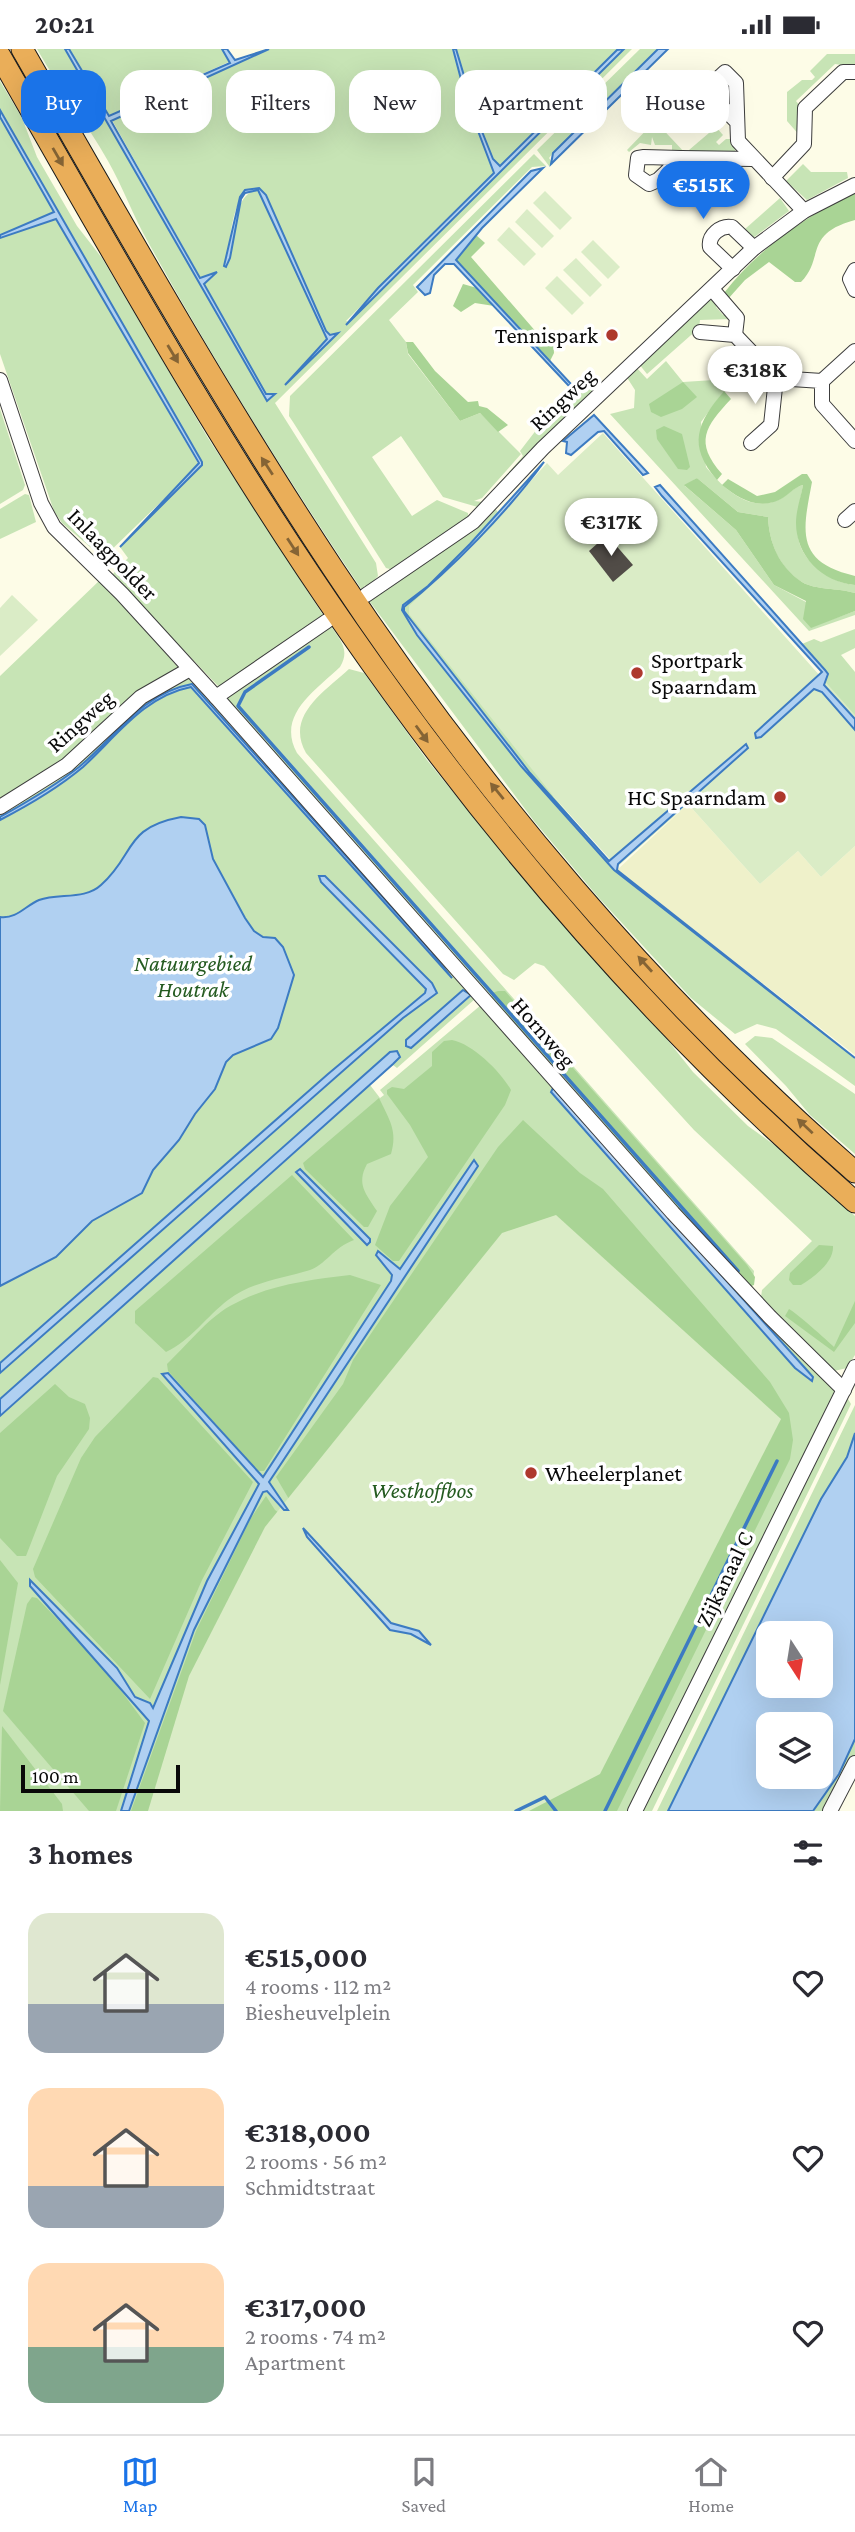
<!DOCTYPE html>
<meta charset="utf-8">
<style>
body{margin:0;font-family:"Crimson Pro",serif;background:#f2f2f3;color:#2b2b33;height:100vh;display:flex;flex-direction:column;font-size:26px;white-space:nowrap}
*{box-sizing:border-box;margin:0}
p{font-size:23px;color:#7c7c81}
.icon{flex:none;width:38px;height:38px;fill:none;stroke:currentColor;stroke-width:2;stroke-linecap:round;stroke-linejoin:round}
.map{position:relative;height:1762px;overflow:hidden}
.panel{display:flex;flex-direction:column;background:#fff;flex:1}
.panel>*{flex:none}
.banner{position:absolute;left:21px;top:21px;width:814px;height:63px;display:flex;gap:14px}
.needle{width:46px;rotate:168deg}
.controls{position:absolute;left:756px;top:1572px;display:grid;gap:14px}
.controls a{display:grid;place-items:center;width:77px;height:77px;border-radius:14px;background:#fff;box-shadow:0 7px 28px #0002;font-size:35px}
.scale{position:absolute;left:21px;bottom:18px;width:159px;box-sizing:border-box;padding-left:7px;border:4px solid #090909;border-top:0;font-size:19px;line-height:24px;white-space:nowrap;color:#090909;-webkit-text-stroke:5px #fff;paint-order:stroke}
.price{position:absolute;translate:-50% -60px;padding:0 16px;border-radius:24px;background:#fff;color:#222;font-size:23px;line-height:46px;filter:drop-shadow(0 2px 4px #0008)}
.price::after{content:'';position:absolute;left:50%;top:42px;width:21px;height:16px;margin-left:-10px;background:inherit;clip-path:polygon(0 0,100% 0,50% 100%)}
.price.active{background:#1a73e8;color:#fff}
ul{padding:0;list-style:none}
li{display:flex;align-items:center;gap:21px;height:175px;padding:0 28px}
li span{display:grid;place-items:center;flex:none;width:196px;height:140px;border-radius:21px;color:#555}
li>.icon{margin-inline-start:auto}
span .icon{width:84px;height:84px;fill:#fffc;stroke-width:1}
li b{font-size:30px}
h2{display:flex;justify-content:space-between;align-items:center;height:84px;padding:0 28px;font-size:30px}
.tag{padding:0 24px;border-radius:21px;background:#fff;box-shadow:0 7px 28px #0002;font-size:24px;line-height:63px}
.tag.active{background:#1a73e8;color:#fff}
.status{display:flex;justify-content:space-between;align-items:center;height:49px;padding:0 35px;background:#fff;direction:ltr}
.status svg{height:19px;fill:currentColor}
.tabs{display:flex;justify-content:space-around;align-items:center;height:98px;border-top:2px solid #e1e1e2;background:#fff;font-size:19px;color:#7c7c81}
.tabs a{display:grid;justify-items:center;gap:4px}
.tabs .active{color:#1a73e8}
.map>svg:first-child{display:block}
</style>
<div class="status"><b>20:21</b><svg viewBox="0 0 49 12"><path d="M0 12V9h3v3zM5 12V6h3v6zM10 12V3h3v9zM15 12V0h3v12zM26 1h20v11H26zM47 4h2v5h-2z"/></svg></div>
<div class="map">
<svg width="855" height="1762" viewBox="0 0 855 1762">
<rect width="100%" height="100%" fill="#fdfce7"/>
<path fill="#eff1ca" d="M688 755 760 835 798 802 821 828 855 797V1006L617 821Z"/>
<g fill="#c7e4b5" fill-rule="evenodd">
<path d="M37 0H65L268 352 270 346 266 345 204 235 213 227 200 229 197 223 112 71 269 0H453L467 53 494 124 346 272 349 273 624 0H632L275 354 376 514 378 527 365 542V536L362 541C286 428 214 312 148 193 133 167 123 138 108 112 86 73 59 39 37 0ZM259 139 266 147 326 282 329 286 337 284 285 336 327 290 258 141C233 144 234 188 230 209L227 218 224 217C233 193 228 142 259 139Z"/>
<path d="M69 0H222L231 12 109 67Z"/>
<path d="M456 0H618L500 117C483 106 462 23 456 0Z"/>
<path d="M640 0H658L553 104 549 109 553 115 549 117 537 101Z"/>
<path d="M827 5H855V18L835 15 796 52 802 59 801 88 787 72V43L802 31H812L815 28 810 22Z"/>
<path d="M0 32 22 69 37 108 77 177 102 209 208 389 325 569 219 638 112 526 128 509 120 498 202 413 0 61Z"/>
<path d="M0 68 54 163 0 186Z"/>
<path d="M655 72 686 105 672 104V96H655L652 88 651 96 640 94 629 103 627 101Z"/>
<path d="M716 78 723 86 716 93 719 96 726 90H732L736 105H692L689 101Z"/>
<path d="M534 105 546 117 532 118 413 236 418 243 389 271 406 293 408 305 460 372 480 364 521 405 482 449 474 452 483 453 523 407 520 402 547 367 552 371 558 365 553 360 570 346 591 339 595 341 481 459 443 448 401 387 372 408 412 467 437 451 468 464V471L393 521 386 519 293 373 289 367 290 347Z"/>
<path d="M803 115 811 123H847L848 129 807 151 786 132Z"/>
<path d="M780 149 789 162 753 189 745 180Z"/>
<path d="M51 169 59 173 199 416 103 509 62 474 54 462 0 305V189Z"/>
<path d="M714 250 719 254 716 258 723 266 727 264 731 270 700 271 699 279 647 325 639 315 708 252Z"/>
<path d="M666 312 683 333 714 331 724 342 701 373 706 418C724 440 750 465 780 450 788 446 794 438 803 436 797 470 788 497 820 521 829 529 843 535 855 536V544C839 539 815 541 802 533 779 519 769 493 768 468L738 463 697 429 685 437 736 481 774 536 806 553 811 578 855 562V566L809 582 610 365 634 359 635 341 626 327 636 318 647 330Z"/>
<path d="M0 360 25 436 23 441 0 455Z"/>
<path d="M25 445 29 446 36 473 0 490V460Z"/>
<path d="M494 458 500 466 434 535 554 748 621 827 855 1009V1037L776 980 757 975 735 985 691 949 598 848 534 772 367 549Z"/>
<path d="M100 531 475 950 397 1019 393 1016 370 1036 380 1049 384 1046 380 1041 481 956 835 1341 629 1762H0V627Z"/>
<path d="M329 574C339 590 351 600 340 618 316 641 276 666 297 704L754 1222 752 1239 226 652 228 647Z"/>
<path d="M855 580V599L841 606 855 623V669L824 633 827 628 802 595 814 590 821 593Z"/>
<path d="M349 620 364 624 427 711 517 822 666 989 693 1023 748 1077 784 1103 855 1167V1306L847 1319 834 1322 761 1248 762 1241 812 1192 694 1081 544 917 535 914 514 931 503 925 306 704C285 667 324 643 349 620Z"/>
<path d="M755 987 772 989 855 1045V1105L810 1066 786 1037 745 995Z"/>
<path d="M848 1350 851 1355 842 1374 652 1762H640L845 1352Z"/>
<path d="M855 1356V1707L827 1762H657ZM768 1584H821V1636H768ZM768 1675H821V1727H768Z"/>
</g>
<g fill="#a9d495">
<path d="M855 143V171C803 185 825 209 801 233H795L769 213 745 231 728 250 724 244C759 199 805 168 855 143Z"/>
<path d="M476 186 485 194 471 208 544 292 553 289 554 304 550 312 457 213V207Z"/>
<path d="M463 235 477 239 494 257 475 254 461 263 453 257Z"/>
<path d="M406 293H413L435 322 468 353 478 352 479 357 487 359 508 376 498 383 480 364 460 372 408 304Z"/>
<path d="M683 333 697 348 682 360 661 368 651 363 649 355Z"/>
<path d="M724 342 731 350C705 378 694 393 722 425L717 431C687 396 697 374 724 342Z"/>
<path d="M664 377 682 385 690 418 687 421 678 420 657 390 656 381Z"/>
<path d="M802 425H807L812 433C803 481 794 513 855 527V536C822 533 796 507 796 474 796 461 801 448 803 436 794 438 788 447 779 451 757 461 738 449 722 436L728 430 757 447 775 443Z"/>
<path d="M697 429 738 463 768 468C769 493 779 518 802 533 815 541 839 539 855 544V562L811 579 803 570 806 552 774 536 736 481 684 436Z"/>
<path d="M498 942H505L747 1216 755 1228 754 1236 751 1237C661 1144 580 1043 492 949V944Z"/>
<path d="M452 991C473 995 501 1023 511 1041L505 1056 399 1212H393L375 1196 390 1157 428 1108 410 1076 387 1045V1041L392 1038 404 1040 432 1017V1003L444 992Z"/>
<path d="M379 1049C389 1070 398 1082 391 1105L367 1115C356 1135 366 1145 377 1162L368 1178H364L305 1120 303 1114Z"/>
<path d="M523 1071 580 1124 603 1140 770 1333 789 1364 793 1391 790 1410 617 1762H521L293 1457 276 1428 343 1335 353 1311 498 1098Z"/>
<path d="M292 1126 354 1191C334 1198 324 1217 310 1221 282 1230 253 1232 228 1251 207 1267 190 1292 166 1303L135 1274V1262Z"/>
<path d="M819 1196 833 1197C834 1213 814 1228 801 1236H793L789 1231 790 1224Z"/>
<path d="M350 1226 381 1236 264 1422H258L168 1322 167 1315C186 1297 207 1270 230 1257 267 1236 308 1231 350 1226Z"/>
<path d="M855 1252V1274L834 1303 785 1267 789 1260C794 1262 828 1292 834 1298Z"/>
<path d="M153 1328 158 1329 253 1433 202 1531 150 1650 35 1528 33 1520 81 1409 95 1388Z"/>
<path d="M55 1335 69 1348 85 1355 90 1369 89 1380 57 1427 26 1507H17L0 1489V1384Z"/>
<path d="M266 1447 275 1461 286 1469 158 1762H131L196 1582 251 1469Z"/>
<path d="M0 1511 18 1534 0 1636Z"/>
<path d="M32 1548 37 1549 104 1619 145 1674 116 1762H89L3 1662 27 1555Z"/>
<path d="M2 1677 62 1755 63 1762H0Z"/>
</g>
<g fill="#daecc6">
<path d="M545 142 572 169 560 181 533 154Z"/>
<path d="M527 160 554 187 542 199 515 173Z"/>
<path d="M509 178 536 205 524 217 497 191Z"/>
<path d="M593 191 620 218 608 230 581 203Z"/>
<path d="M576 209 602 236 590 248 563 221Z"/>
<path d="M557 227 584 254 572 266 545 239Z"/>
<path d="M603 384 855 666V797L821 828 798 802 760 835 688 755 617 818 554 748 409 565V557L473 496 547 414 558 426Z"/>
<path d="M12 546 38 571 0 607V559Z"/>
<path d="M556 1166 781 1370 600 1725 529 1762H148L189 1627 265 1478 502 1184Z"/>
</g>
<g fill="#b0d0f1" stroke="#3c7bc2" stroke-width="2" fill-rule="evenodd">
<path d="M65 0H69L109 67 230 14 222 0H227L235 11 269 0 111 72 200 229 217 223 204 235 266 345H275L267 352Z"/>
<path d="M453 0H456L477 70 493 110 500 117 617 1 624 0 346 276 378 239 494 124 467 53Z"/>
<path d="M658 0H668L551 115 553 104Z"/>
<path d="M0 61 202 413V416L120 498 199 414 56 170 0 189V186L54 163 0 68Z"/>
<path d="M543 119 482 179 456 211 571 335 569 337 454 215H445L434 226 430 244 425 246 417 238 531 122Z"/>
<path d="M259 139 266 146 326 282 330 286 338 284 285 336 327 290 258 141 245 144 241 150 230 209 226 218 224 217 240 148 245 141Z"/>
<path d="M594 366 648 424 643 426 604 382 598 383 571 406 566 404 567 393 563 392Z"/>
<path d="M544 413C508 462 452 520 404 558V562L530 724 609 812 746 695 748 699 618 815 617 821 855 1009 614 821 521 717 417 586 402 561 403 556 428 537 470 495Z"/>
<path d="M660 436 825 621 828 625 824 636 855 670V681L822 643 814 640 761 688 756 689 755 684 822 623 662 447 655 438Z"/>
<path d="M192 635 430 901 452 929 191 638C144 647 116 688 83 718 58 739 29 756 0 771V768C27 753 55 737 79 718 115 688 142 644 192 635Z"/>
<path d="M181 768 199 770 205 776 213 810 245 869 254 882 263 888 275 889 283 898 294 926 278 979 271 990 233 1006 226 1013 215 1040 195 1065 179 1091 153 1121 142 1144 92 1172 56 1208 0 1237V868C17 870 25 857 39 851 59 844 85 851 101 836 136 805 123 779 181 768Z"/>
<path d="M319 827H325L432 934 437 944 403 969 0 1324V1314L328 1025 425 944 426 940 321 833Z"/>
<path d="M463 941 471 946 411 999 406 997V991Z"/>
<path d="M397 1002 400 1008 393 1015 0 1367V1350L390 1003Z"/>
<path d="M553 1039 805 1319 813 1328 812 1332 795 1319 551 1043Z"/>
<path d="M474 1111 478 1117 269 1433 288 1461H284L267 1442 263 1443 194 1581 129 1762H121L149 1672 30 1537V1531L117 1619 135 1648 150 1654 153 1659 207 1532 259 1435 162 1325 168 1324 263 1428 391 1232 392 1226 376 1206 378 1202 400 1220Z"/>
<path d="M300 1120 370 1190V1193L367 1196 296 1123Z"/>
<path d="M855 1384V1690L839 1725 813 1762H668L821 1450 847 1408ZM768 1584H821V1636H768ZM768 1675H821V1727H768Z"/>
<path d="M303 1479 391 1574 419 1582 431 1596 411 1585 390 1581 307 1488Z"/>
</g>
<g fill="none" stroke-linecap="round" stroke-linejoin="round">
<g stroke="#3c7bc2" stroke-width="3.5">
<path d="M309 598 245 643 238 657 738 1222"/>
<path d="M516 1762 545 1748 556 1762"/>
<path d="M605 1762 777 1412"/>
</g>
</g>
<path fill="#514c47" d="M607 486 633 516 613 533 589 502Z"/>
<g fill="none" stroke-linecap="round" stroke-linejoin="round">
<defs>
<g id="minor">
<path d="M736 72 708 43 709 38 725 23 736 34 738 92 804 162"/>
<path d="M644 108 681 109 658 131 649 135 636 126 638 109Z"/>
<path d="M681 109 753 110"/>
<path d="M772 129 804 95 805 59 843 23H855"/>
<path d="M733 220 710 198C708 186 721 176 732 178L754 199"/>
<path d="M855 221 850 230 855 241"/>
<path d="M712 240 737 269 735 286"/>
<path d="M700 283 735 286 776 329 822 332V355L855 392"/>
<path d="M0 331 41 454 54 478 122 545 216 648 673 1164 770 1268 844 1341"/>
<path d="M822 332 855 302"/>
<path d="M751 394 771 376 776 329"/>
<path d="M845 471 855 462"/>
<path d="M366 546 473 473 543 399 754 199 804 162 855 136"/>
<path d="M216 648 327 572"/>
<path d="M0 758 67 716 141 648 190 620"/>
<path d="M635 1762 855 1318"/>
<path d="M830 1762 855 1714"/>
</g>
<g id="highway">
<path d="M22 0C123 176 222 352 334 521 478 739 657 951 855 1123"/>
<path d="M0 7C111 201 220 398 348 581 493 790 662 986 855 1153"/>
</g>
</defs>
<use href="#minor" stroke="#3c3c3c" stroke-width="16"/>
<use href="#highway" stroke="#1a1a1a" stroke-width="23"/>
<use href="#minor" stroke="#fff" stroke-width="14"/>
<use href="#highway" stroke="#eaae59" stroke-width="21"/>
</g>
<defs><path id="oneway-solid" d="M-6-.8H1V-3.2L6.5 0L1 3.2V.8H-6Z" transform="scale(1.75)"/></defs>
<g fill="#856435">
<use href="#oneway-solid" transform="translate(58 108) rotate(60)"/>
<use href="#oneway-solid" transform="translate(173 305) rotate(59)"/>
<use href="#oneway-solid" transform="translate(267 417) rotate(-123)"/>
<use href="#oneway-solid" transform="translate(293 498) rotate(57)"/>
<use href="#oneway-solid" transform="translate(422 685) rotate(54)"/>
<use href="#oneway-solid" transform="translate(497 742) rotate(-129)"/>
<use href="#oneway-solid" transform="translate(645 915) rotate(-132)"/>
<use href="#oneway-solid" transform="translate(805 1077) rotate(-137)"/>
</g>
<g fill="#ae382d" stroke="#fff" stroke-width="2.5">
<circle cx="612" cy="286" r="7"/>
<circle cx="637" cy="624" r="7"/>
<circle cx="780" cy="748" r="7"/>
<circle cx="531" cy="1424" r="7"/>
</g>
<g text-anchor="middle" dominant-baseline="central" stroke-width="7" stroke-linejoin="round" paint-order="stroke">
<g font-size="23" fill="#090909" stroke="#fff" text-anchor="end">
<text x="598" y="286">Tennispark</text>
<text x="651" y="611" text-anchor="start">Sportpark<tspan x="651" dy="26">Spaarndam</tspan></text>
<text x="766" y="748">HC Spaarndam</text>
<text x="545" y="1424" text-anchor="start">Wheelerplanet</text>
</g>
<g font-size="23" fill="#090909" stroke="#fff">
<text transform="translate(562 350) rotate(-43)">Ringweg</text>
<text transform="translate(113 505) rotate(46)">Inlaagpolder</text>
<text transform="translate(80 672) rotate(-42)">Ringweg</text>
<text transform="translate(544 983) rotate(49)">Hornweg</text>
<text transform="translate(724 1530) rotate(-64)">Zijkanaal C</text>
</g>
<g font-size="23" font-style="italic" fill="#245b20" stroke="#fff">
<text x="193" y="914">Natuurgebied<tspan x="193" dy="26">Houtrak</tspan></text>
<text x="422" y="1441">Westhoffbos</text>
</g>
</g>
</svg>
<div class="controls">
<a><svg class="needle" viewBox="-14 -14 28 28"><path d="M0-13l5 13h-10z" fill="#e53935"/><path d="M0 13l5-13h-10z" fill="#7c7c81"/></svg></a>
<a><svg class="icon" aria-label="layers" viewBox="0 0 24 24"><path d="M12 4l9 5-9 5-9-5zM3 14l9 5 9-5"/></svg></a>
</div>
<div class="scale">100 m</div>
<b class="price active" style="left:703px;top:172px">€515K</b>
<b class="price" style="left:755px;top:357px">€318K</b>
<b class="price" style="left:611px;top:509px">€317K</b>
<div class="banner">
<a class="tag active">Buy</a>
<a class="tag">Rent</a>
<a class="tag">Filters</a>
<a class="tag">New</a>
<a class="tag">Apartment</a>
<a class="tag">House</a>
</div>
</div>
<section class="panel">
<h2>3 homes<svg class="icon" aria-label="filters" viewBox="0 0 24 24"><path d="M4 7h16M4 17h16"/><circle cx="9" cy="7" r="2"/><circle cx="15" cy="17" r="2"/></svg></h2>
<ul>
<li><span style="background:linear-gradient(#dfe7d0 65%,#9aa5b1 0)"><svg class="icon" aria-label="home" viewBox="0 0 24 24"><path d="M3 11l9-7 9 7M6 9v11h12V9"/></svg></span><div><b>€515,000</b><p>4 rooms · 112 m²</p><p>Biesheuvelplein</p></div><svg class="icon" aria-label="heart" viewBox="0 0 24 24"><path d="M12 20l-8-8c-3-5 5-10 8-4 3-6 11-1 8 4z"/></svg></li>
<li><span style="background:linear-gradient(#ffd9b3 70%,#9aa5b1 0)"><svg class="icon" aria-label="home" viewBox="0 0 24 24"><path d="M3 11l9-7 9 7M6 9v11h12V9"/></svg></span><div><b>€318,000</b><p>2 rooms · 56 m²</p><p>Schmidtstraat</p></div><svg class="icon" aria-label="heart" viewBox="0 0 24 24"><path d="M12 20l-8-8c-3-5 5-10 8-4 3-6 11-1 8 4z"/></svg></li>
<li><span style="background:linear-gradient(#ffd9b3 60%,#7fa58c 0)"><svg class="icon" aria-label="home" viewBox="0 0 24 24"><path d="M3 11l9-7 9 7M6 9v11h12V9"/></svg></span><div><b>€317,000</b><p>2 rooms · 74 m²</p><p>Apartment</p></div><svg class="icon" aria-label="heart" viewBox="0 0 24 24"><path d="M12 20l-8-8c-3-5 5-10 8-4 3-6 11-1 8 4z"/></svg></li>
</ul>
</section>
<nav class="tabs">
<a class="active"><svg class="icon" aria-label="map" viewBox="0 0 24 24"><path d="M3 6l6-2 6 2 6-2v14l-6 2-6-2-6 2zM9 4v14M15 6v14"/></svg>Map</a>
<a><svg class="icon" aria-label="saved" viewBox="0 0 24 24"><path d="M7 4h10v16l-5-4-5 4z"/></svg>Saved</a>
<a><svg class="icon" aria-label="home" viewBox="0 0 24 24"><path d="M3 11l9-7 9 7M6 9v11h12V9"/></svg>Home</a>
</nav>
